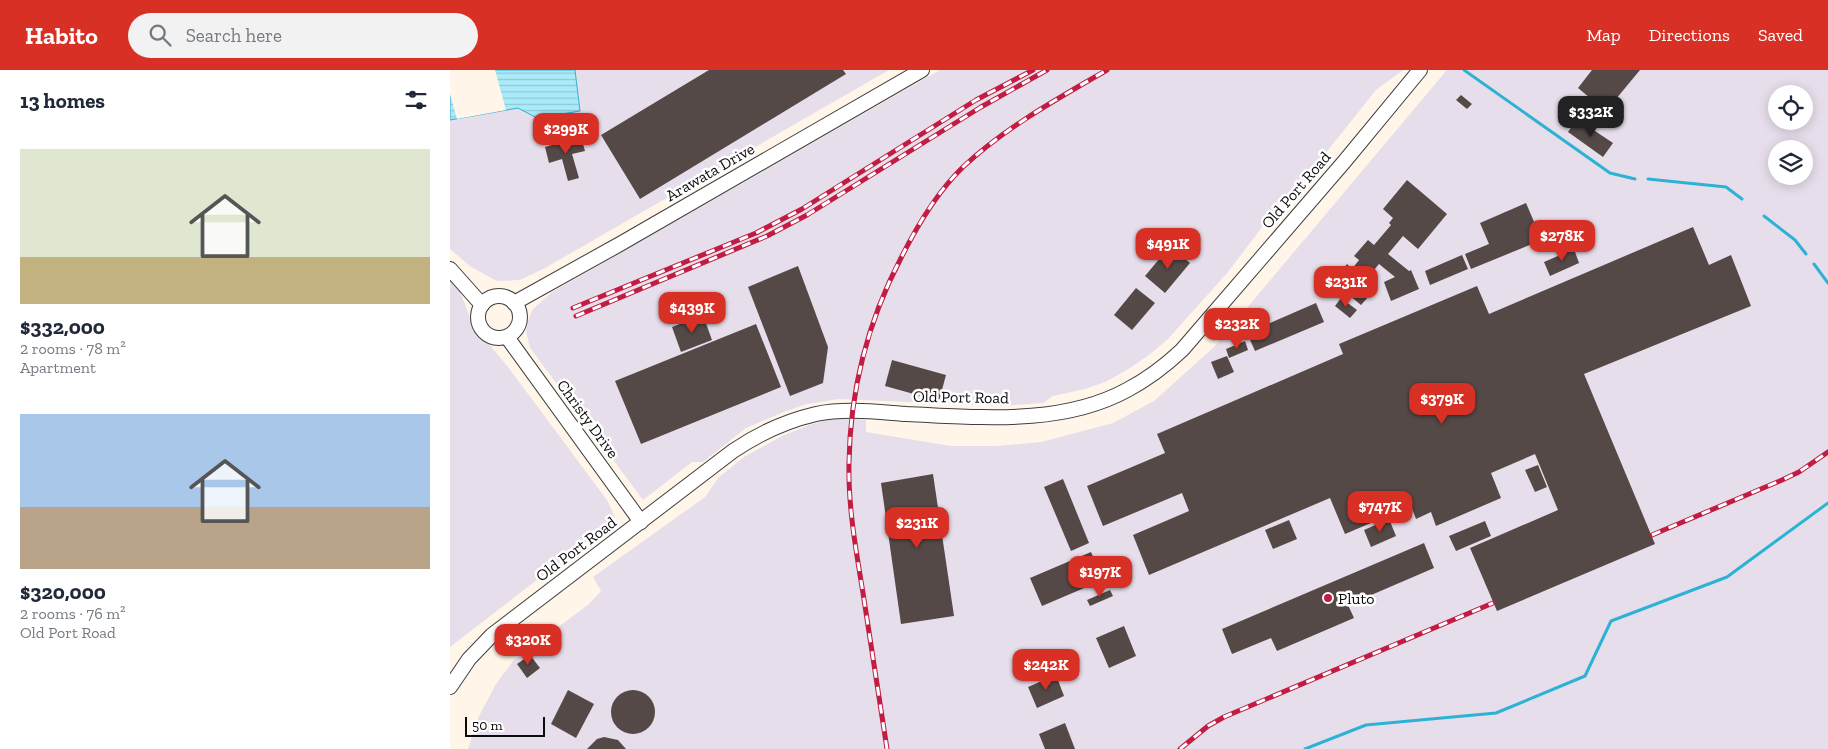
<!DOCTYPE html>
<meta charset="utf-8">
<style>
body{margin:0;font-family:"Zilla Slab",serif;background:#f2f2f3;color:#1f2937;height:100vh;display:flex;flex-direction:column;font-size:19px;white-space:nowrap}
*{box-sizing:border-box;margin:0}
p{font-size:16px;color:#747a83}
.icon{flex:none;width:28px;height:28px;fill:none;stroke:currentColor;stroke-width:2;stroke-linecap:round;stroke-linejoin:round}
.map{position:relative;flex:1;overflow:hidden}
.drawer{display:flex;flex-direction:column;background:#fff;width:450px}
.drawer>*{flex:none}
.fabs{position:absolute;left:1318px;top:15px;display:grid;gap:10px}
.fabs a{display:grid;place-items:center;width:45px;height:45px;border-radius:50%;background:#fff;box-shadow:0 2px 12px #0003;font-size:25px}
.scale{position:absolute;left:15px;bottom:12px;width:80px;box-sizing:border-box;padding-left:5px;border:2px solid #0b0b0b;border-top:0;font-size:14px;line-height:18px;white-space:nowrap;color:#0b0b0b;-webkit-text-stroke:4px #fff;paint-order:stroke}
.price{position:absolute;translate:-50% -42px;padding:0 11px;border-radius:10px;background:#d93025;color:#fff;font-size:16px;line-height:32px;filter:drop-shadow(0 1px 2px #0008)}
.price::after{content:'';position:absolute;left:50%;top:30px;width:15px;height:11px;margin-left:-8px;background:inherit;clip-path:polygon(0 0,100% 0,50% 100%)}
.price.on{background:#222;color:#fff}
ul{padding:0;list-style:none}
li{display:grid;align-content:center;gap:10px;height:265px;padding:0 20px}
li span{display:grid;place-items:center;height:155px;border-radius:0px;color:#555}
li>.icon{margin-inline-start:auto}
span .icon{width:90px;height:90px;fill:#fffc;stroke-width:1}
li b{font-size:21px}
h2{display:flex;justify-content:space-between;align-items:center;height:60px;padding:0 20px;font-size:21px}
header{display:flex;align-items:center;gap:30px;box-sizing:border-box;height:70px;padding:0 25px;background:#d93025;color:#fff}
header strong{font-size:24px}
nav{display:flex;gap:28px;margin-inline-start:auto;font-size:18px}
.search{width:350px;height:45px;background:#f2f2f3;display:flex;align-items:center;gap:12px;box-sizing:border-box;padding:0 18px;border-radius:28px;color:#747a83;font-size:19px}
main{display:flex;flex:1;min-height:0}
.map>svg:first-child{display:block}
</style>
<header>
<strong>Habito</strong>
<div class="search"><svg class="icon" aria-label="search" viewBox="0 0 24 24"><circle cx="10" cy="10" r="6"/><path d="M15 15l6 6"/></svg>Search here</div>
<nav><a>Map</a><a>Directions</a><a>Saved</a></nav>
</header>
<main>
<section class="drawer">
<h2>13 homes<svg class="icon" aria-label="filters" viewBox="0 0 24 24"><path d="M4 7h16M4 17h16"/><circle cx="9" cy="7" r="2"/><circle cx="15" cy="17" r="2"/></svg></h2>
<ul>
<li><span style="background:linear-gradient(#dfe7d0 70%,#c2b280 0)"><svg class="icon" aria-label="home" viewBox="0 0 24 24"><path d="M3 11l9-7 9 7M6 9v11h12V9"/></svg></span><div><b>$332,000</b><p>2 rooms · 78 m²</p><p>Apartment</p></div></li>
<li><span style="background:linear-gradient(#a9c7e8 60%,#b9a48a 0)"><svg class="icon" aria-label="home" viewBox="0 0 24 24"><path d="M3 11l9-7 9 7M6 9v11h12V9"/></svg></span><div><b>$320,000</b><p>2 rooms · 76 m²</p><p>Old Port Road</p></div></li>
</ul>
</section>
<div class="map">
<svg width="1378" height="679" viewBox="0 0 1378 679">
<defs>
<pattern id="water-rules" width="6" height="5" patternUnits="userSpaceOnUse" patternTransform="scale(1.25)"><rect width="6" height="5" fill="#aaebfa"/><path d="M0 2.5h6" fill="none" stroke="#91c8d5"/></pattern>
</defs>
<rect width="100%" height="100%" fill="#fff6e9"/>
<g fill="#e7deeb" fill-rule="evenodd">
<path d="M0 0H439L95 198 70 210 47 211 21 197 0 179Z"/>
<path d="M490 0H953L926 20 871 89 846 119 828 136 778 202 718 269 699 285 677 300 655 312 635 319 603 326 593 333 551 336 389 329 357 334 336 341 296 358 253 392H242L193 430 80 278 76 261 78 251 83 239 102 222Z"/>
<path d="M997 0H1378V679H18L29 646 46 614 63 591 139 534 151 521 143 507 255 427 268 408 294 387 332 366 359 355 384 348H396L416 350V362L501 376H546L591 372 663 353 704 331 764 277ZM1326 24H1354V51H1326ZM1326 79H1354V106H1326Z"/>
<path d="M0 208 9 219 22 253 58 297 157 430 165 447 161 453 0 577Z"/>
</g>
<path fill="url(#water-rules)" stroke="#2db2d5" d="M0 0H125L130 41 87 48 68 38 0 50Z"/>
<path fill="#fff6e9" d="M0 0H45L56 40 7 49 0 24Z"/>
<g fill="none" stroke-linecap="round" stroke-linejoin="round">
<g stroke="#2db2d5" stroke-width="3">
<path d="M1014 0 1160 103 1185 109"/>
<path d="M1198 109 1276 117 1292 129"/>
<path d="M1314 146 1345 170 1356 184"/>
<path d="M1364 194 1378 213"/>
<path d="M855 679 916 655 1046 643 1135 606 1161 551 1277 507 1378 433"/>
</g>
</g>
<g fill="#544947">
<path d="M259 0H393L396 4 190 129 151 65Z"/>
<path d="M1142 0H1190L1156 41 1128 18Z"/>
<path d="M1011 25 1022 34 1017 39 1006 30Z"/>
<path d="M1127 49 1163 73 1153 87 1118 62Z"/>
<path d="M131 67 135 81 122 84 129 108 118 111 112 89 99 93 95 77Z"/>
<path d="M957 110 997 144 968 179 953 166 938 184 959 201 961 200 969 219 941 231 934 212 945 207 929 194 924 200 922 199 913 209 916 212 910 219 919 226 911 235 883 212 897 194 902 199 909 190 904 186 918 170 924 175 941 155 939 153 943 148 933 139Z"/>
<path d="M1076 133 1085 154 1081 156 1087 172 1021 199 1015 184 1039 174 1030 153Z"/>
<path d="M1243 157 1259 195 1281 185 1301 236 1134 304 1205 474 1047 541 1020 478 1108 440 1085 384 1041 403 1051 428 986 456 981 442 966 449 961 436 895 464 880 428 699 505 683 465 739 441 732 423 653 456 637 416 715 383 707 364 893 284 889 274 1027 216 1039 244Z"/>
<path d="M720 176 740 193 715 223 695 206Z"/>
<path d="M1124 179 1129 193 1100 206 1094 192Z"/>
<path d="M1012 185 1018 199 980 215 975 201Z"/>
<path d="M348 196 378 277 373 313 340 326 298 217Z"/>
<path d="M686 218 705 233 682 260 664 245Z"/>
<path d="M891 228 907 240 900 248 885 236Z"/>
<path d="M866 233 874 252 805 281 797 263Z"/>
<path d="M253 245 262 270 231 282 222 257Z"/>
<path d="M306 254 331 317 191 374 165 311Z"/>
<path d="M795 271 798 280 779 288 776 279Z"/>
<path d="M777 286 784 302 768 309 761 292Z"/>
<path d="M442 290 496 305 489 331 435 316Z"/>
<path d="M1088 395 1097 417 1085 422 1075 400Z"/>
<path d="M483 404 504 546 451 554 431 413Z"/>
<path d="M613 409 639 473 621 481 594 417Z"/>
<path d="M939 449 946 466 921 477 914 460Z"/>
<path d="M839 450 847 469 823 479 815 460Z"/>
<path d="M1035 451 1041 466 1006 481 999 466Z"/>
<path d="M974 473 984 498 898 535 904 548 827 581 821 568 782 584 772 559Z"/>
<path d="M641 482 653 510 592 536 580 508Z"/>
<path d="M660 520 663 526 640 536 637 530Z"/>
<path d="M674 556 686 586 659 598 646 568Z"/>
<path d="M597 581 601 592 593 595 589 585Z"/>
<path d="M80 585 90 598 77 608 67 594Z"/>
<path d="M606 605 614 626 587 638 578 617Z"/>
<path d="M118 620 144 634 126 668 101 654Z"/>
<circle cx="183" cy="642" r="22"/>
<path d="M615 653 625 679H595L589 664Z"/>
<path d="M154 667 168 670 176 679H137L147 669Z"/>
</g>
<g fill="none" stroke-linecap="round" stroke-linejoin="round">
<defs>
<g id="minor">
<path d="M0 199 32 235"/>
<circle cx="49" cy="247" r="21"/>
<path d="M64 233 170 174 472 0"/>
<path d="M57 267 191 452"/>
<path d="M0 617 19 589 42 565 283 381C308 364 336 351 366 344 395 338 427 342 457 344 529 347 611 356 677 320 698 309 715 296 732 280L894 92 970 0"/>
</g>
</defs>
<use href="#minor" stroke="#3e3e3e" stroke-width="16"/>
<use href="#minor" stroke="#fff" stroke-width="14"/>
<defs>
<g id="rail">
<path d="M123 238 306 163 352 139 526 30 583 0"/>
<path d="M126 246 317 166 357 145 531 37 597 0"/>
<path d="M1202 465 1332 410 1349 402 1378 382"/>
<path d="M437 679C429 627 421 575 413 523 406 480 398 437 399 393 400 322 418 251 451 188 467 156 487 122 513 97 556 57 607 29 657 0"/>
<path d="M730 679 758 656 774 647 1043 533"/>
</g>
</defs>
<use href="#rail" stroke="#c21c43" stroke-width="5"/>
<use href="#rail" stroke="#fff" stroke-width="3" stroke-dasharray="9" stroke-linecap="butt"/>
</g>
<circle fill="#c21c43" stroke="#fff" stroke-width="2" cx="878" cy="528" r="5"/>
<g text-anchor="middle" dominant-baseline="central" stroke-width="5" stroke-linejoin="round" paint-order="stroke">
<g font-size="16" fill="#0b0b0b" stroke="#fff">
<text transform="translate(260 102) rotate(-30)">Arawata Drive</text>
<text transform="translate(846 120) rotate(-49)">Old Port Road</text>
<text transform="translate(511 327) rotate(1)">Old Port Road</text>
<text transform="translate(138 349) rotate(54)">Christy Drive</text>
<text transform="translate(126 479) rotate(-37)">Old Port Road</text>
</g>
<g font-size="16" fill="#0b0b0b" stroke="#fff" text-anchor="start">
<text x="888" y="528">Pluto</text>
</g>
</g>
</svg>
<div class="fabs">
<a><svg class="icon" aria-label="locate" viewBox="0 0 24 24"><circle cx="12" cy="12" r="6"/><path d="M12 2v4M12 18v4M2 12h4M18 12h4"/></svg></a>
<a><svg class="icon" aria-label="layers" viewBox="0 0 24 24"><path d="M12 4l9 5-9 5-9-5zM3 14l9 5 9-5"/></svg></a>
</div>
<div class="scale">50 m</div>
<b class="price on" style="left:1141px;top:68px">$332K</b>
<b class="price" style="left:116px;top:85px">$299K</b>
<b class="price" style="left:1112px;top:192px">$278K</b>
<b class="price" style="left:718px;top:200px">$491K</b>
<b class="price" style="left:896px;top:238px">$231K</b>
<b class="price" style="left:242px;top:264px">$439K</b>
<b class="price" style="left:787px;top:280px">$232K</b>
<b class="price" style="left:992px;top:355px">$379K</b>
<b class="price" style="left:930px;top:463px">$747K</b>
<b class="price" style="left:467px;top:479px">$231K</b>
<b class="price" style="left:650px;top:528px">$197K</b>
<b class="price" style="left:78px;top:596px">$320K</b>
<b class="price" style="left:596px;top:621px">$242K</b>
</div>
</main>
